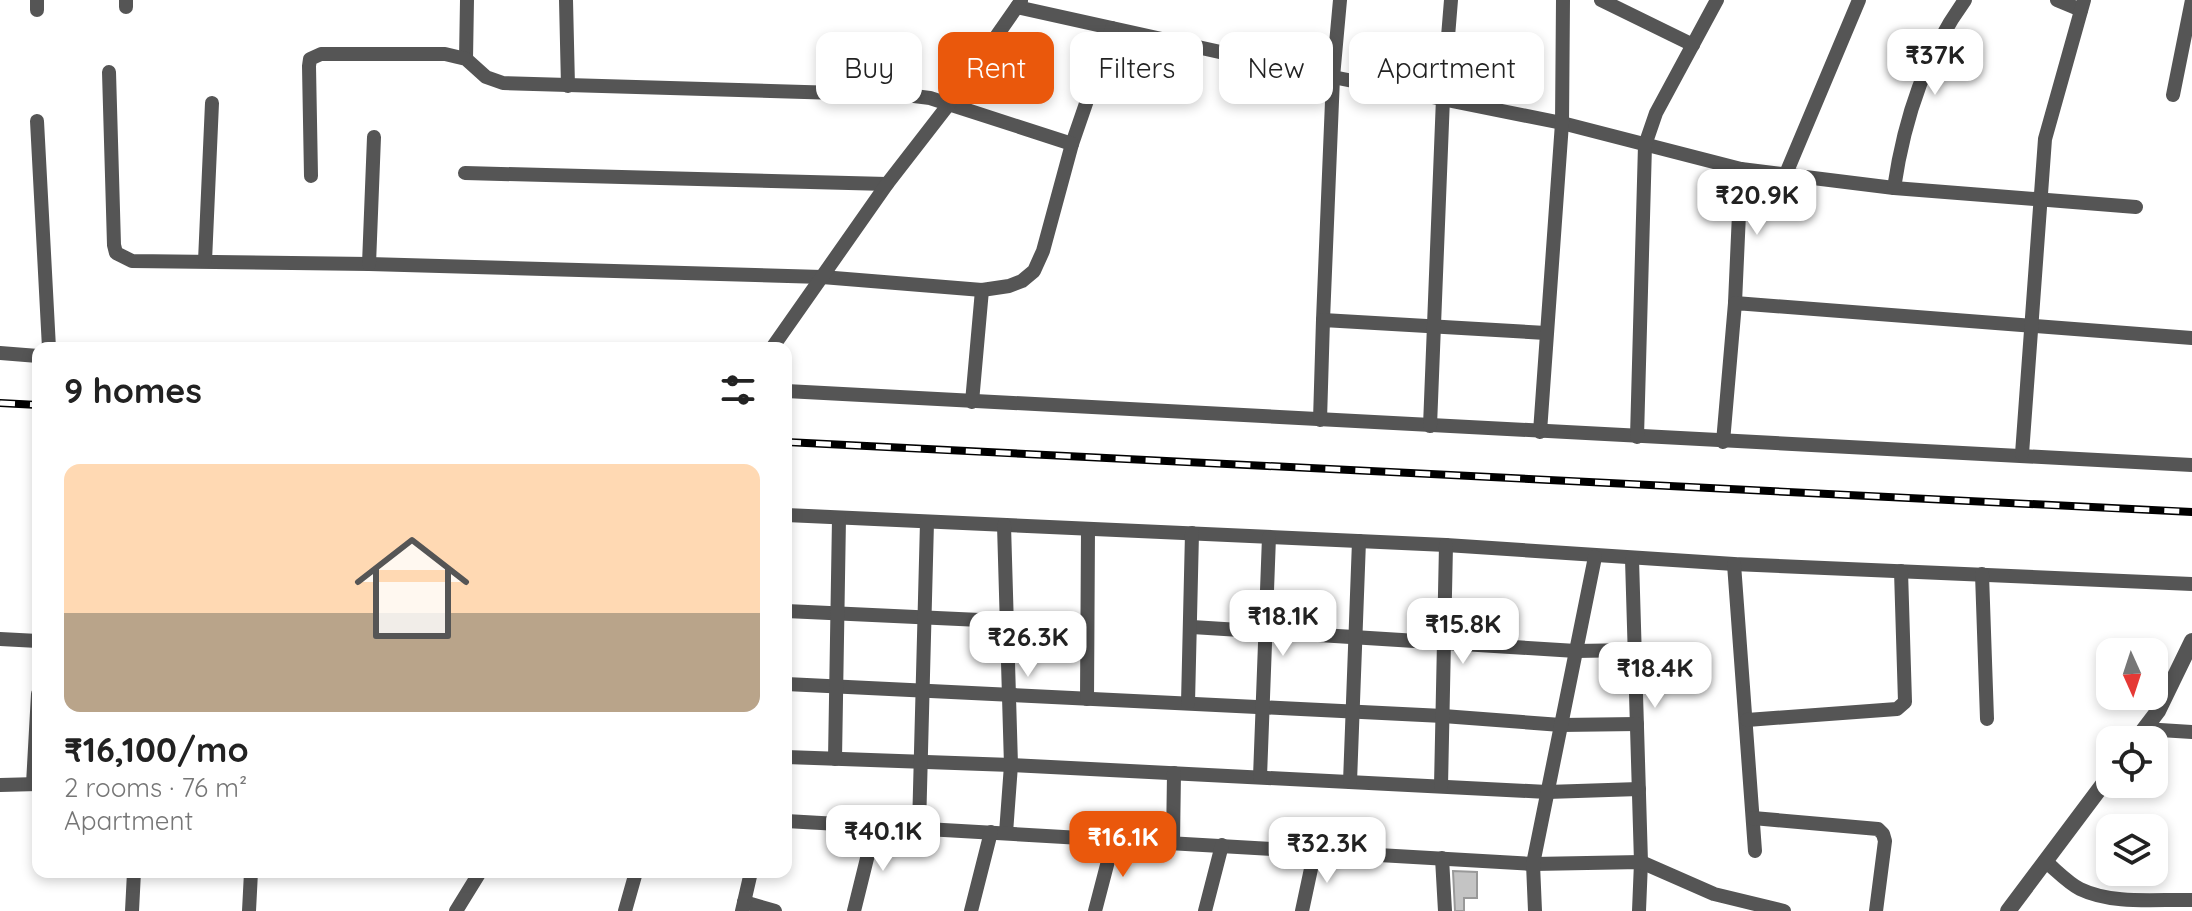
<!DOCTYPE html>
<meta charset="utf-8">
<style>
body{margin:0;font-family:Quicksand,sans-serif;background:#f6f6f6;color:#222;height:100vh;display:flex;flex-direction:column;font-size:30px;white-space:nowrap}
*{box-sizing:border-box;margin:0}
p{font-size:26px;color:#767676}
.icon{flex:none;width:44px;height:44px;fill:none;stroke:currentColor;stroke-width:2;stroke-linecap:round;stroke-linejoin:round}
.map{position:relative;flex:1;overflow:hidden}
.side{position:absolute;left:32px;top:342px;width:760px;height:536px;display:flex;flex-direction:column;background:#fff;border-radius:16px;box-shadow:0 4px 12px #0003}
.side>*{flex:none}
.top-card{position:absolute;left:816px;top:32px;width:760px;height:72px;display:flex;gap:16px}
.needle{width:52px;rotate:177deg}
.buttons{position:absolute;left:2096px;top:638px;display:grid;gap:16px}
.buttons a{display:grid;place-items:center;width:72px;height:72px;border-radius:16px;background:#fff;box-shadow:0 4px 12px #0003;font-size:40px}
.price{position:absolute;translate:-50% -68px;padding:0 18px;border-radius:16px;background:#fff;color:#222;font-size:26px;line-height:52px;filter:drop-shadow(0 2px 4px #0008)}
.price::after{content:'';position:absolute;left:50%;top:48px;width:24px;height:18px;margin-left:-12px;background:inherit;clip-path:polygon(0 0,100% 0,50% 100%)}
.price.active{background:#ea580c;color:#fff}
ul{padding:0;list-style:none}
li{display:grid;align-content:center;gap:16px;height:424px;padding:0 32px}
li span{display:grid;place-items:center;height:248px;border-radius:16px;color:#555}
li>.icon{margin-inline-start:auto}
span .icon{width:144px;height:144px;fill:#fffc;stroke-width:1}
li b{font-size:34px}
h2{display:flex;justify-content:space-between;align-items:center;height:96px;padding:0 32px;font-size:34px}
.tag{padding:0 28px;border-radius:16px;background:#fff;box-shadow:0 4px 12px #0003;font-size:28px;line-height:72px}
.tag.active{background:#ea580c;color:#fff}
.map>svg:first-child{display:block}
</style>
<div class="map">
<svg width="2192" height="911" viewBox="0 0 2192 911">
<rect width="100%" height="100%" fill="#fff"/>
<path fill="#c4c4c4" stroke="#999" stroke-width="2" d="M1453 871 1477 872V898H1464V911H1455Z"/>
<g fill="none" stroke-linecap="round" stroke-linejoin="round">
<g stroke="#555" stroke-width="14">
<path d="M37 0V10"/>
<path d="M126 0V7"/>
<path d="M566 0 568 86"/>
<path d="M1601 0 1693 45"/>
<path d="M2057 0 2081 10"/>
<path d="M1017 7 1333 77 1562 123 1741 169 1894 188 2136 207"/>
<path d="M466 59 467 0"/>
<path d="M109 72 114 245 116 253 132 261 369 264 822 277 982 290 1009 286 1022 281 1034 271 1043 251 1072 144 1112 28"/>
<path d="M2173 95 2192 0"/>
<path d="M37 121 49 348"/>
<path d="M465 173 887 184"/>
<path d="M311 176 309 66 310 59 321 54H445L466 59 486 77 503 83 906 95 930 98 1072 144"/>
<path d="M1785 176 1859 0"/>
<path d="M1894 188C1904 120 1924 56 1965 0"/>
<path d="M205 261 212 103"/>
<path d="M369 264 374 137"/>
<path d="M1735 303 1741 169"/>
<path d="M1323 320 1333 77 1340 0"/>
<path d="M772 348 887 184 949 104 1021 1"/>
<path d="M0 353 38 356"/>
<path d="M786 391 2192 465"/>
<path d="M972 402 982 290"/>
<path d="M1320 420 1323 320 1546 333"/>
<path d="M1430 426 1443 98 1451 0"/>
<path d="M1540 432 1562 123 1563 0"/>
<path d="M1637 437 1645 145 1656 113 1717 0"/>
<path d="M1723 442 1735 303 2192 338"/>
<path d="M2022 454 2045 139 2084 0"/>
<path d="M786 515 1446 545 1734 564 2192 584"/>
<path d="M1004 525 1011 765 1006 833"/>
<path d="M1632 559 1641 862 1639 911"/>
<path d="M1734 564 1755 851"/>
<path d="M1982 574 1987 719"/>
<path d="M786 611 1087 625"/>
<path d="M1192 627 1576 651 1634 650"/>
<path d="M0 639 38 641"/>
<path d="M786 684 1443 716 1561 725 1637 724"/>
<path d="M1087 699 1088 529"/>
<path d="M1188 703 1192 533"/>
<path d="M1747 720 1897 709 1905 702 1901 571"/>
<path d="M2144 729 2192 732"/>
<path d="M786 757 1011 765 1547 792 1639 789"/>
<path d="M835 759 839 518"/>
<path d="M1260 777 1269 537"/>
<path d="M1350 782 1359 541"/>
<path d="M33 784 38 694"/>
<path d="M0 785 38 784"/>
<path d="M1441 786 1446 545"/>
<path d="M1753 818 1878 829 1883 834 1885 841 1876 911"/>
<path d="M786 821 1533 864 1641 862 1714 894 1784 911"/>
<path d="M919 828 927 522"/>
<path d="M1173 842 1174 773"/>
<path d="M1442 858 1445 911"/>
<path d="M2045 861C2056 870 2068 883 2080 889 2113 905 2157 899 2192 900"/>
<path d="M744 902 775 911"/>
<path d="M132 911 134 872"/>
<path d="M249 911 251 872"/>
<path d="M456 911 480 872"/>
<path d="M625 911 636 872"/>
<path d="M742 911 751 872"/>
<path d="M854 911 875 826"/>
<path d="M971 911 991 832"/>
<path d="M1095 911 1114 838"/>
<path d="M1205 911 1222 845"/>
<path d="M1302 911 1315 850"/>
<path d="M1535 911 1533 864 1595 557"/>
</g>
<g stroke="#555" stroke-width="16">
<path d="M2136 740 2158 711 2192 641"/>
<path d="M2008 911 2110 775"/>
</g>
<defs>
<g id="rail">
<path d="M0 403 38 405"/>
<path d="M786 442 2192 512"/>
</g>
</defs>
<use href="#rail" stroke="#000" stroke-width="8"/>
<use href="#rail" stroke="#fff" stroke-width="5" stroke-dasharray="15" stroke-linecap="butt"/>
</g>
</svg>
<div class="buttons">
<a><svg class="needle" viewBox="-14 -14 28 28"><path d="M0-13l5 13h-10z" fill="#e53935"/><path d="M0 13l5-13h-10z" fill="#767676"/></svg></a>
<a><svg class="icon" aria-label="locate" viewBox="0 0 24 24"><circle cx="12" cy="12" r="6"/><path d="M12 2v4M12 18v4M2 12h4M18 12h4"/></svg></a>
<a><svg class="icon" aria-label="layers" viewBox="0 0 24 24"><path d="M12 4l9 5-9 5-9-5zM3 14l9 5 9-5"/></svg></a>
</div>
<b class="price" style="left:1935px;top:97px">₹37K</b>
<b class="price" style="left:1757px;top:237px">₹20.9K</b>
<b class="price" style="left:1283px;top:658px">₹18.1K</b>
<b class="price" style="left:1463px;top:666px">₹15.8K</b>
<b class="price" style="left:1028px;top:679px">₹26.3K</b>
<b class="price" style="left:1655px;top:710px">₹18.4K</b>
<b class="price" style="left:883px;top:873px">₹40.1K</b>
<b class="price active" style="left:1123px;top:879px">₹16.1K</b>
<b class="price" style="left:1327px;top:885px">₹32.3K</b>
<div class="top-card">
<a class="tag">Buy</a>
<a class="tag active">Rent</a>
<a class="tag">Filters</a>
<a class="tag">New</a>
<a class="tag">Apartment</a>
</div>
<section class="side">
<h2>9 homes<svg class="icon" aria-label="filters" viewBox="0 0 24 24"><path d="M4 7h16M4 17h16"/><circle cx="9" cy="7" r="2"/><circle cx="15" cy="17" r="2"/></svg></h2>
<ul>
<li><span style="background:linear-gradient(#ffd9b3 60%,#b9a48a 0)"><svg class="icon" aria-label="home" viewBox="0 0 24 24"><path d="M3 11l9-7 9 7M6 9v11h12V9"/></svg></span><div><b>₹16,100/mo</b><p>2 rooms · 76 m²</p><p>Apartment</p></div></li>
</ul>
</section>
</div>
